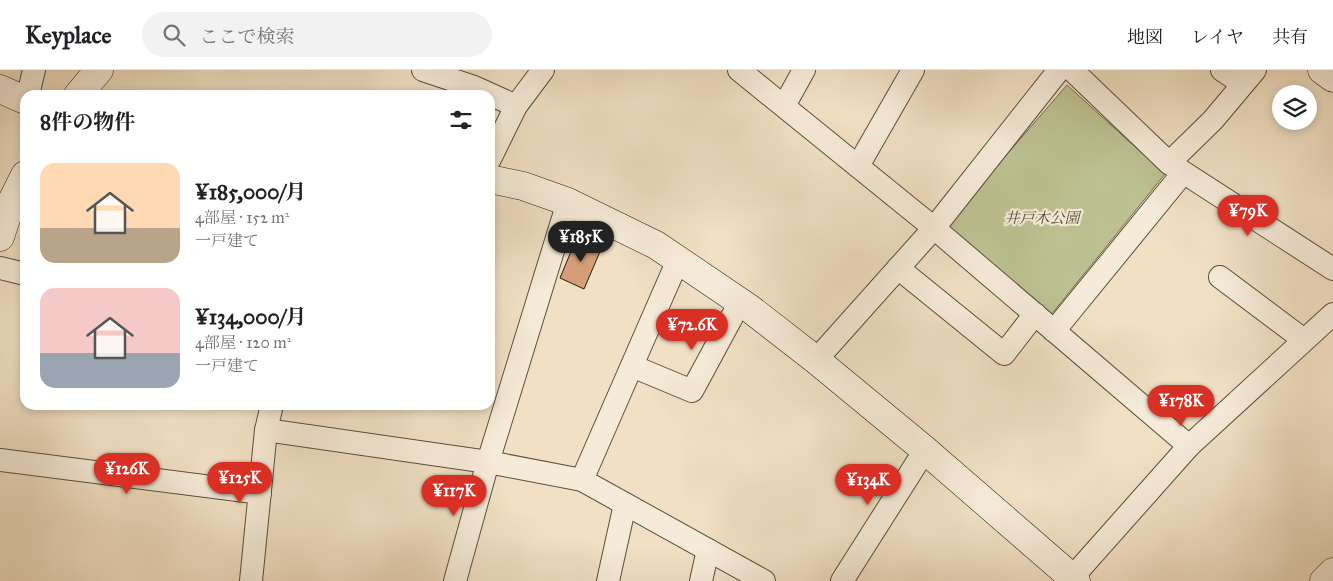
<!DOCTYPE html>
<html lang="ja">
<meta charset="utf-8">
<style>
body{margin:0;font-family:"IM FELL Great Primer","Noto Serif JP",serif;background:#f2f2f2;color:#202124;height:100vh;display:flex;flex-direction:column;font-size:19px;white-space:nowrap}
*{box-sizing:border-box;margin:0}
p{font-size:16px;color:#757577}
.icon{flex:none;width:28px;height:28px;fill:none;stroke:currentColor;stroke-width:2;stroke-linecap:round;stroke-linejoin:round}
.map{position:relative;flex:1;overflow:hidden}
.sheet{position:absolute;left:20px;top:20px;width:475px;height:320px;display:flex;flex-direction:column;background:#fff;border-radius:15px;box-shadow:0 2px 8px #0003}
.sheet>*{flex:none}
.buttons{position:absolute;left:1272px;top:15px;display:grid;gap:10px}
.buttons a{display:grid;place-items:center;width:45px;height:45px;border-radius:50%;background:#fff;box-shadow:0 2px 8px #0003;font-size:25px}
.price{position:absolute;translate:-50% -42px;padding:0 11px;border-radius:18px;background:#d93025;color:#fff;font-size:16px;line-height:32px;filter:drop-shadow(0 1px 2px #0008)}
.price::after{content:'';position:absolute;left:50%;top:30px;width:15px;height:11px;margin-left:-8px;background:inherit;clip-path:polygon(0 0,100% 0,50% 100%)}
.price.on{background:#222;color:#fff}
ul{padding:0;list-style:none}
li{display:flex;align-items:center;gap:15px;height:125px;padding:0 20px}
li span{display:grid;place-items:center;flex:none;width:140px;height:100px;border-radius:15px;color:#555}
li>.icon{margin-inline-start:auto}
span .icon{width:60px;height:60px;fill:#fffc;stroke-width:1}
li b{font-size:21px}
h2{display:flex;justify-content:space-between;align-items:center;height:60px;padding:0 20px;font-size:21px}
header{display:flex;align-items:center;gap:30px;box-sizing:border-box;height:70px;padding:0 25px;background:#fff;border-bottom:1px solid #e0e0e0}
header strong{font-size:24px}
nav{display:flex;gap:28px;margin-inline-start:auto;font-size:18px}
.search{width:350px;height:45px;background:#f2f2f2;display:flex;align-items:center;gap:12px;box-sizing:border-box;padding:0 18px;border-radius:28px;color:#757577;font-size:19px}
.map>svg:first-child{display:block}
</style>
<header>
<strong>Keyplace</strong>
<div class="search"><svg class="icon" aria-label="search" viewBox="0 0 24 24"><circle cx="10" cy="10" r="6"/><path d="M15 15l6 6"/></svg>ここで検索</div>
<nav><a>地図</a><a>レイヤ</a><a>共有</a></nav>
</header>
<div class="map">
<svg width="1333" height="511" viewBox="0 0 1333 511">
<rect width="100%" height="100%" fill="#f1e0c4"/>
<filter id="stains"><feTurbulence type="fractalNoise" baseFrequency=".004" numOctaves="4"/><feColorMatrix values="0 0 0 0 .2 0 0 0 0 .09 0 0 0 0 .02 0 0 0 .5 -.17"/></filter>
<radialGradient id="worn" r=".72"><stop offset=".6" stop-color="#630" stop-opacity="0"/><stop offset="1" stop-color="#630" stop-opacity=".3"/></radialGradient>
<path fill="#bdc191" stroke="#736f50" d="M1067 15 1165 104 1050 246 943 158Z"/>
<path fill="#d59d78" stroke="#291d0e" d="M577 167 602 177 584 219 560 208Z"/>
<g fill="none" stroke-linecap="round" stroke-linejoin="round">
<defs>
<g id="street">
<path d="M423 0 474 17 516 36"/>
<path d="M739 0 934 158 1189 376"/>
<path d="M1072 0 1169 93 1333 199"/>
<path d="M1222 0 1243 14"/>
<path d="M28 25 34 0"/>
<path d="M784 36 804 0"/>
<path d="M490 89 516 36 543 0"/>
<path d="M1169 93 1213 50 1255 0"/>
<path d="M858 96 913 0"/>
<path d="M0 198 25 204"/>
<path d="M898 198 1004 284 1035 244"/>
<path d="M1220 207 1304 270"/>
<path d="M1054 261 1183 103"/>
<path d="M816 290 934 158 1059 0"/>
<path d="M632 296 692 321 740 232"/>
<path d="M266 360 488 392 582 410 764 511"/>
<path d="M0 390 260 423"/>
<path d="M582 410 678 190"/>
<path d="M251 511 266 360 272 335"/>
<path d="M455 511 488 392 568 132"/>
<path d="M608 511 625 434"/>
<path d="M701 511 708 480"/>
<path d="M842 511 925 380"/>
<path d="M1069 511 1189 376 1333 244"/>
</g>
<g id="secondary">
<path d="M1322 0 1333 8"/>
<path d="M0 19 25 30"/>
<path d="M78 25 99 0"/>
<path d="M490 109 523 116 568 132 656 175 749 238 816 290 925 380 1076 511"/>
<path d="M0 167 12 131 25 105"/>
<path d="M1324 511 1333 502"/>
</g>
</defs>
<use href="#street" stroke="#5b4e3c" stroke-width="24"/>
<use href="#secondary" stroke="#291d0e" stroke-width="29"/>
<use href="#street" stroke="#f6ebd9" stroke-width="22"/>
<use href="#secondary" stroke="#f6ebd9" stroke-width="28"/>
</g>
<g text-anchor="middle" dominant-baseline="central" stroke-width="4.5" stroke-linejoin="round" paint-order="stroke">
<g font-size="15" font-style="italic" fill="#554e35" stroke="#f6ebd9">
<text x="1042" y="148">井戸木公園</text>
</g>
</g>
<rect width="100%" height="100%" filter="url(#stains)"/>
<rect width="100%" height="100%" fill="url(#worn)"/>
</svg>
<div class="buttons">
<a><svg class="icon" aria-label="layers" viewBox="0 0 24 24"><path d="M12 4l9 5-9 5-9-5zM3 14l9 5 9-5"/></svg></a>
</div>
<b class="price" style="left:1248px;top:167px">¥79K</b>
<b class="price on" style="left:581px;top:193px">¥185K</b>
<b class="price" style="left:692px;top:281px">¥72.6K</b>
<b class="price" style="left:1181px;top:357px">¥178K</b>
<b class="price" style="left:127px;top:425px">¥126K</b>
<b class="price" style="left:240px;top:434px">¥125K</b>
<b class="price" style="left:868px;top:436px">¥134K</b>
<b class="price" style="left:454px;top:447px">¥117K</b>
<section class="sheet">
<h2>8件の物件<svg class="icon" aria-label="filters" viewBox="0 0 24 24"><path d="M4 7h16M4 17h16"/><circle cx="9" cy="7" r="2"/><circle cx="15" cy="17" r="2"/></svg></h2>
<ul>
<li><span style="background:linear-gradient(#ffd9b3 65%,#b9a48a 0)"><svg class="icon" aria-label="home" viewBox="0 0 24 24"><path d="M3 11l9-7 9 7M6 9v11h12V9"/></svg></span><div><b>¥185,000/月</b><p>4部屋 · 152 m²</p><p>一戸建て</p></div></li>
<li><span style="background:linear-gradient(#f6c9c9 65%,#9aa5b1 0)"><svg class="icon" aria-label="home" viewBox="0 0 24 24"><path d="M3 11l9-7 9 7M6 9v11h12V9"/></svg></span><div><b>¥134,000/月</b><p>4部屋 · 120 m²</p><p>一戸建て</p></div></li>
</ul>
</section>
</div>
